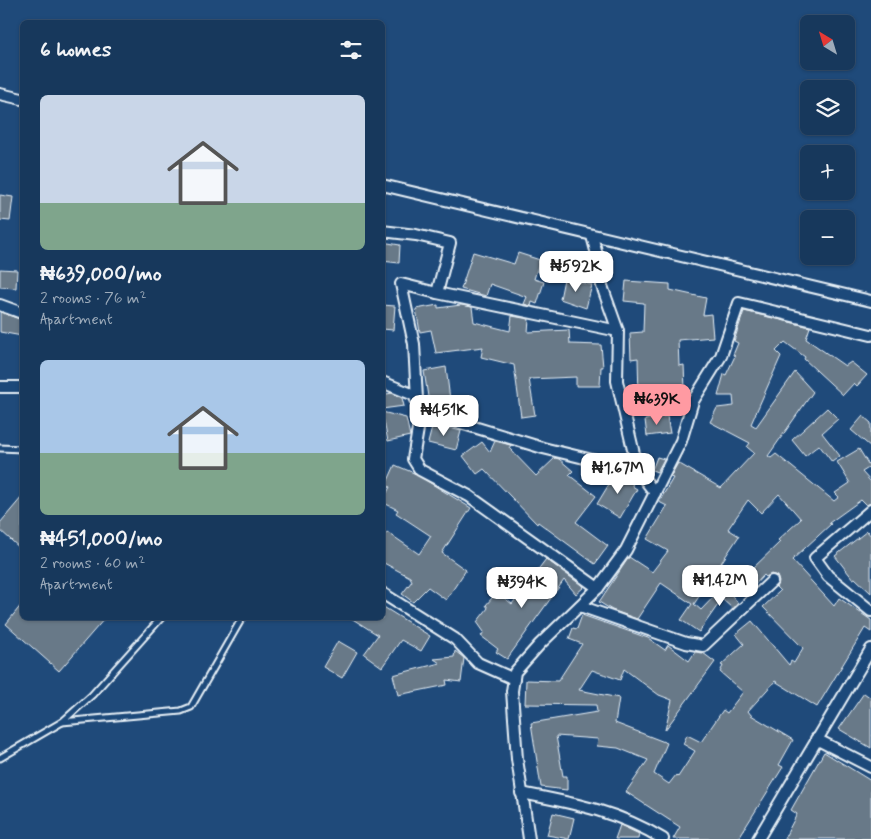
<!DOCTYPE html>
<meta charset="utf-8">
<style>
body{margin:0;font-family:Mynerve,sans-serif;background:#203f62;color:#f1f3f6;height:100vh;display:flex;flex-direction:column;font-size:19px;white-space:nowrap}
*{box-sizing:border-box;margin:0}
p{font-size:16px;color:#9eacbb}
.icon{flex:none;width:28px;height:28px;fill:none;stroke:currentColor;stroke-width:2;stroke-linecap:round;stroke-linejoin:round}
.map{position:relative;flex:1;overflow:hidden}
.sheet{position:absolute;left:20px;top:20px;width:365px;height:600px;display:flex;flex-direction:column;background:#17385c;border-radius:8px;box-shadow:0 1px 4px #0004,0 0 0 1px #365272}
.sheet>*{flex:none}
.needle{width:32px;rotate:322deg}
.tools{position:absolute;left:800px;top:15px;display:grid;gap:10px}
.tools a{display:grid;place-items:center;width:55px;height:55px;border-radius:8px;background:#17385c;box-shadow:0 1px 4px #0004,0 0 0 1px #365272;font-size:25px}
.price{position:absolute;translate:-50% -42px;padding:0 11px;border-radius:10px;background:#fff;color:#222;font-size:16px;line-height:32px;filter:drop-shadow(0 1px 2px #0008)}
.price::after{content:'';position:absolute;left:50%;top:30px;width:15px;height:11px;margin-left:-8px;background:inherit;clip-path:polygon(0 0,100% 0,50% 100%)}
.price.active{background:#ff9aa2;color:#111}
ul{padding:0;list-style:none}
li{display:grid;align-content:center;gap:10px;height:265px;padding:0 20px}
li span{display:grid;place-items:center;height:155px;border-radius:8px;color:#555}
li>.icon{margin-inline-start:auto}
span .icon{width:90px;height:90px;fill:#fffc;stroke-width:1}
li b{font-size:21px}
h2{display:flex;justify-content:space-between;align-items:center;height:60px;padding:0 20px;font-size:21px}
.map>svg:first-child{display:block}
</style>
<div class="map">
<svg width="871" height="839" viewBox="0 0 871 839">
<rect width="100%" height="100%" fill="#1f4a7a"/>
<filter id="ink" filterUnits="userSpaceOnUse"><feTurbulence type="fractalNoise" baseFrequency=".02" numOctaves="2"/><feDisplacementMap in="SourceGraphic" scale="10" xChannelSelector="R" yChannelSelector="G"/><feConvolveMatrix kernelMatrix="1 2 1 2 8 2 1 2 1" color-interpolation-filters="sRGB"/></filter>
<g filter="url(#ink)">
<g fill="#687988" stroke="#e8f1f8">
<path d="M0 195 13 197 10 221 0 220Z"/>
<path d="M382 242 400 245 399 263 382 261Z"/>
<path d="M473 252 514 264 518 253 540 260 534 279 544 282 537 304 532 302 531 306 524 304 527 297 490 284 486 296 461 289Z"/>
<path d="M0 269 17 270 16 288 0 287Z"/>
<path d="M564 279 592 285 586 308 560 299Z"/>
<path d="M626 281 670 284V290L706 298 703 315 711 314 713 337 678 340 679 366 684 365 685 389 658 390V397L639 398 638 358 631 359 630 333 643 332 644 303 624 301Z"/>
<path d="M382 305 395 306 393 330 382 329Z"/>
<path d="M438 305V308L461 305 472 307 474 322 510 331 512 316 529 319 528 332 569 330 570 344 601 345 603 367H601L600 386H576V377L529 379 535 415 521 417 514 365 481 357 483 347 436 353 431 330 420 332 416 309Z"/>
<path d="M744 311 810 327 806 339 845 366 851 362 867 375 857 386 854 383 843 395 804 359 805 357 785 342 776 351 781 356 751 424 756 427 795 372 813 392 768 456 771 458 776 454 834 501 839 497 835 493 850 483 837 462 859 449 870 467 862 472 871 482V503L866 505 861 500 829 523 831 524 792 560 834 606 839 598 871 620V632L865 628 817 707 775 681 748 711 751 715 793 740 779 765 783 767 738 839H673L680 827 626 792 648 760 618 748 597 746 598 739 556 736 563 776H567V790L541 787 531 723 597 712 596 705 525 704 526 680 558 681 582 644 569 639 573 628 577 629 582 615 648 638 665 650 668 645 689 661 695 652 703 653 715 662 665 730 672 700 659 695 624 669 620 680 592 670 579 690 619 698 615 723 667 743 654 774 669 784 676 775 678 777 695 751 683 744 687 735 701 742 723 710 727 713 743 692 720 672 723 666 721 665 744 644 736 634 752 621 789 665 791 661 794 663 803 648 763 607 780 591 776 587 779 582 777 576 771 574 766 577 764 575 748 592 732 576 743 564 750 571 780 542 778 540 801 519 779 494 761 513 748 500 728 529 739 536 694 604 701 610 724 586 738 603 733 609 722 599 699 632 681 620 692 604 661 583 637 619 612 610 599 602 629 557 652 572 668 551 647 539 667 506 659 502 673 478 670 477 678 463 721 488 754 453 747 447 750 443 710 422 717 408 734 406 733 396H718L724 374 726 375 735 356 733 355 738 343 734 341Z"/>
<path d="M0 312 22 320V336L0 332Z"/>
<path d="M446 367 450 400 429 403 424 371Z"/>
<path d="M392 393 402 398 404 406 382 409V395Z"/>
<path d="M827 408 838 419 822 433 840 456 832 462 819 445 805 456 792 440Z"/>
<path d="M382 412 406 418 410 436 388 441Z"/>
<path d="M667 416 670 433 647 436 645 420Z"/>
<path d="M863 416 871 423V447L851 430Z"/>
<path d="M433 424 461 431 456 450 428 443Z"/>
<path d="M495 441 511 445 509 448 536 476 555 458 559 459 573 471 569 475 596 496 576 522 608 546 595 564 538 522 537 524 484 469 477 474 463 456 482 442 490 452Z"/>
<path d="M657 457 664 459 657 472 652 470Z"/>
<path d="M395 465 414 473 471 508 442 553 466 570 446 600 428 587 413 602 402 594 412 581 410 577 382 562V538L387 532 419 554 431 536 396 513 398 510 382 502 390 487 386 485Z"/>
<path d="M622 474 634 477 632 486 637 489 620 518 597 504 614 476 619 479Z"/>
<path d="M22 497V550L0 530V523Z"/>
<path d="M867 531 871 536V593L855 578 853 579 835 556Z"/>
<path d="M546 559 584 587 576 594 564 580 507 659 496 652 498 649 481 636 484 632 477 622 488 608 486 605 497 592 512 604Z"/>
<path d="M22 604V618H105L59 671 6 624Z"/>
<path d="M382 606 430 636 421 651 401 640 382 667 364 654 378 635 351 618H382Z"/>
<path d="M338 641 357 652 342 678 323 667Z"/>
<path d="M455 651 464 658 461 682 446 680 447 685 398 695 393 675 440 663 434 659 454 657Z"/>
<path d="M864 693 871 698V748L839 729Z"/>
<path d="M824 752 871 781V839H784L797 814 791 810Z"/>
<path d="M553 813 574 818 569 839 547 835Z"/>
<path d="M620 825 639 834 638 839H615Z"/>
</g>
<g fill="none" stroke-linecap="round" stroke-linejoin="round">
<defs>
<g id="service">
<path d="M0 448 22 449"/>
<path d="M62 722 181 711 191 707 242 618"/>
<path d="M0 758 62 722 92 695 161 618"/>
</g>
<g id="minor">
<path d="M0 94 22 99"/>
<path d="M382 185 871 301"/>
<path d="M382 231 416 235 450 243 437 293 618 331"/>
<path d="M592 236 599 262 602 286 618 331 617 381 638 471 655 493"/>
<path d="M0 305 22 313"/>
<path d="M382 382 414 395 421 411 543 448 638 471"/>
<path d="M0 387H22"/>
<path d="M417 399 414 344 401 284 437 293"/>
<path d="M421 411 413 459 420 470 469 496 598 588"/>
<path d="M871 510 815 558 828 576 871 611"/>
<path d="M382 593 455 639 478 663 514 679"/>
<path d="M580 606 686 643 703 646 772 581"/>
<path d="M816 739 871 767"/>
<path d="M521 793C572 803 618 811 663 839"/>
<path d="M529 839 517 759 512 691 515 672 540 644 598 588 626 550 681 441 693 401 721 356 739 303 871 335"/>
<path d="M758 839 871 649"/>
</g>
</defs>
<use href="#service" stroke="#e8f1f8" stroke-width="9"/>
<use href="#minor" stroke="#e8f1f8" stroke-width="14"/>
<use href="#service" stroke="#1f4a7a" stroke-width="5"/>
<use href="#minor" stroke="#1f4a7a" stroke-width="10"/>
</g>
</g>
</svg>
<div class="tools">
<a><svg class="needle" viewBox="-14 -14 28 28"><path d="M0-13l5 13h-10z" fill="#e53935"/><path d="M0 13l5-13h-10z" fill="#9eacbb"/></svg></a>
<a><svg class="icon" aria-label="layers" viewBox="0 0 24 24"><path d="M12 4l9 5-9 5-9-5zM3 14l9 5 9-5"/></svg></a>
<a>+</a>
<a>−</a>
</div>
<b class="price" style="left:576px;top:293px">₦592K</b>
<b class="price active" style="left:657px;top:426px">₦639K</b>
<b class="price" style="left:444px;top:437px">₦451K</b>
<b class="price" style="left:618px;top:495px">₦1.67M</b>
<b class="price" style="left:720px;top:607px">₦1.42M</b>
<b class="price" style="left:522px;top:609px">₦394K</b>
<section class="sheet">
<h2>6 homes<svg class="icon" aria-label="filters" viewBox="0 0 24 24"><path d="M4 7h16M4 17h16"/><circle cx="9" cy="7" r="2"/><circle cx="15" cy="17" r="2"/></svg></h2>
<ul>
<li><span style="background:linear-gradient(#c9d6e8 70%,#7fa58c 0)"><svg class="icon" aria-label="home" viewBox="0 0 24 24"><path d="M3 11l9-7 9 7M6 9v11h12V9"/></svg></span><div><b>₦639,000/mo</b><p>2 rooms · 76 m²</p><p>Apartment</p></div></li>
<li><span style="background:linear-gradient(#a9c7e8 60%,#7fa58c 0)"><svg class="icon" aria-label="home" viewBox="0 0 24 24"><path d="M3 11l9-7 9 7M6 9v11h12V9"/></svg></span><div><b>₦451,000/mo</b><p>2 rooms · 60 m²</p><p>Apartment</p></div></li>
</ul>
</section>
</div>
